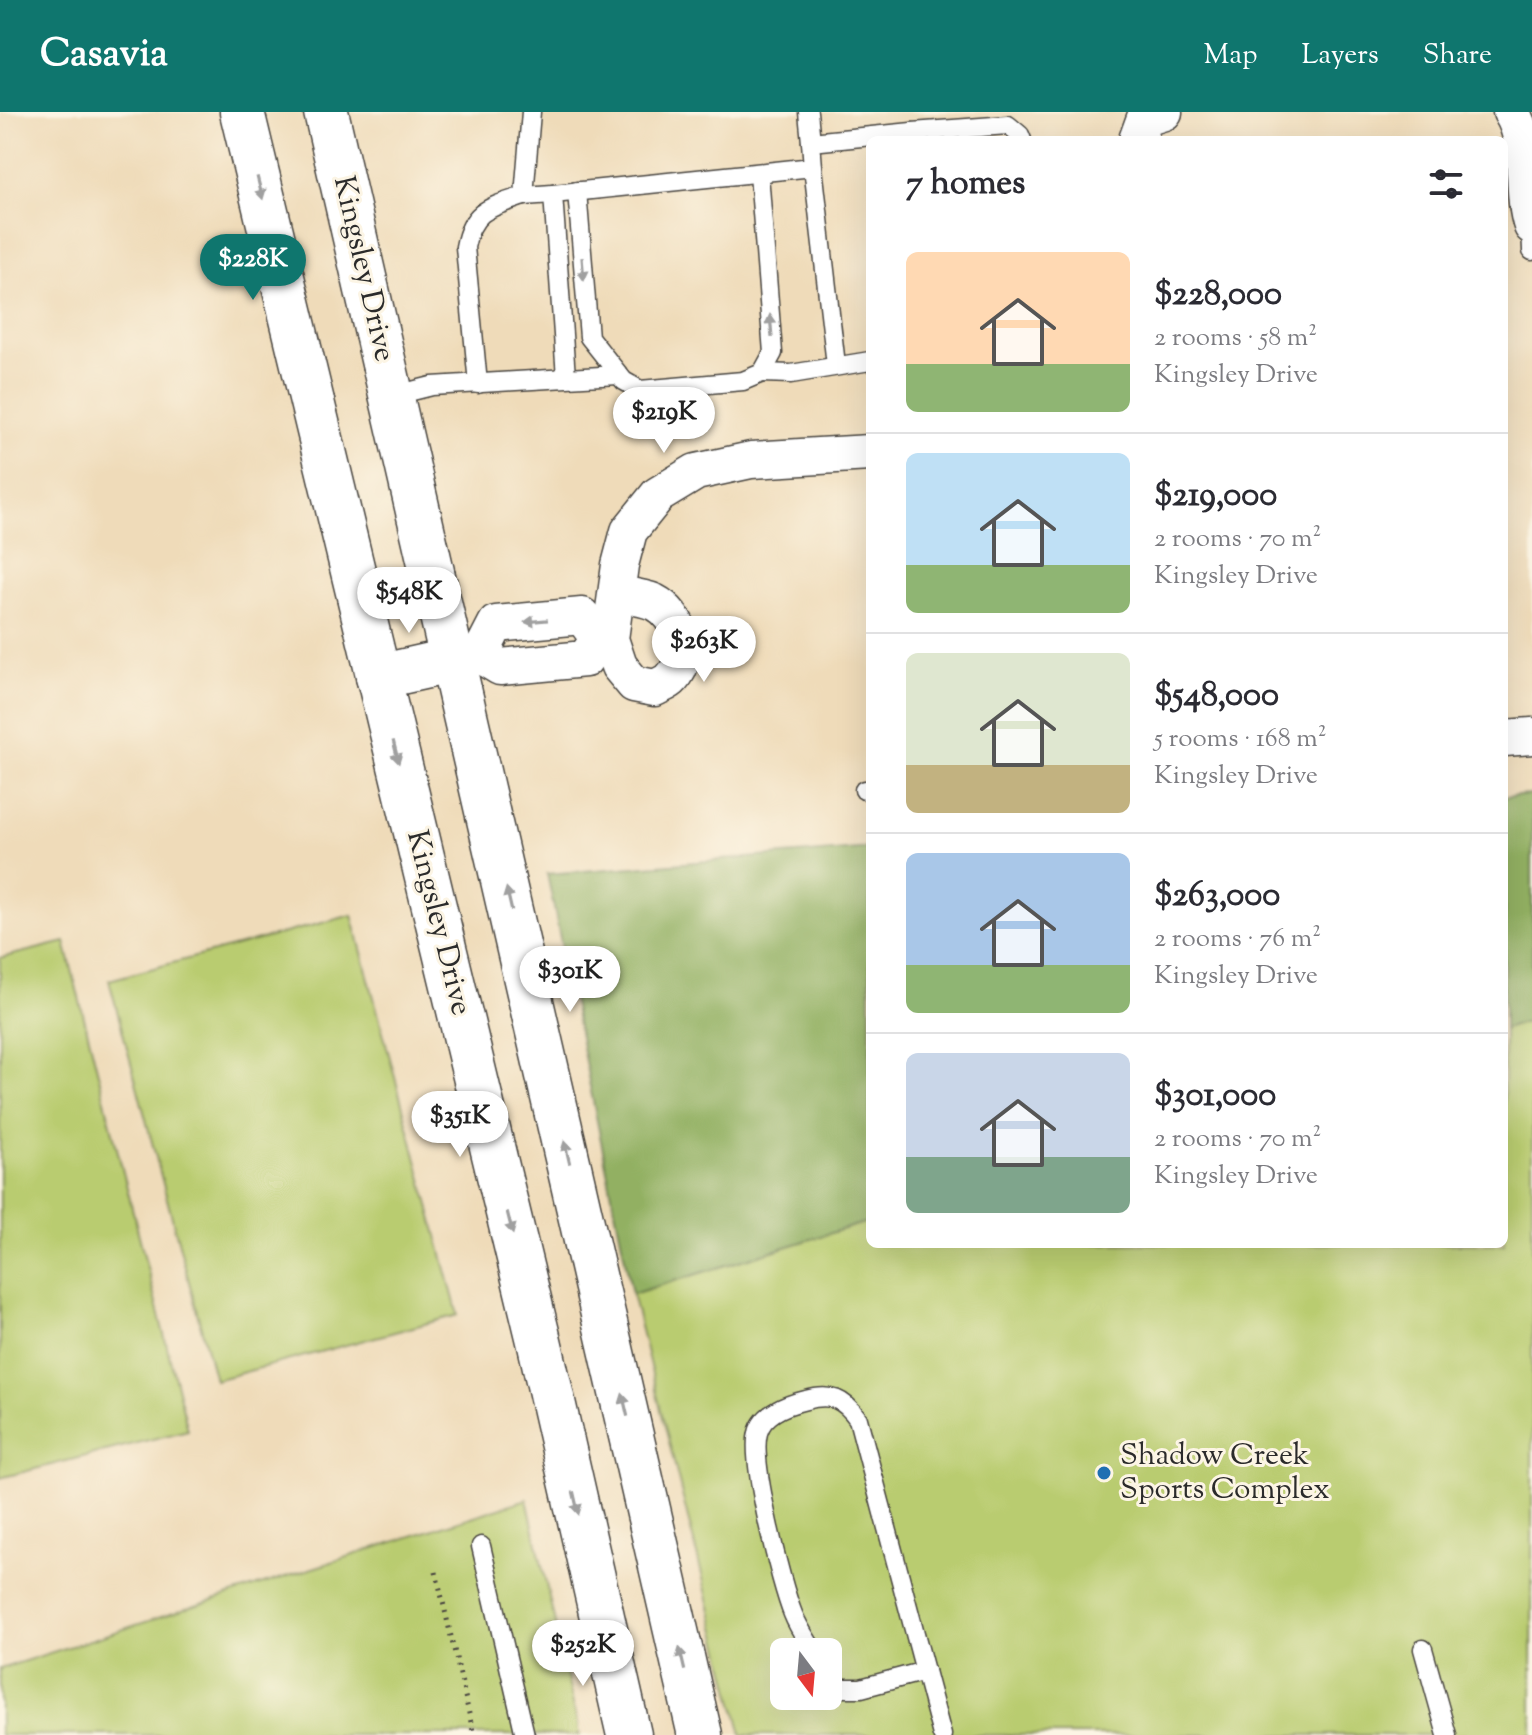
<!DOCTYPE html>
<meta charset="utf-8">
<style>
body{margin:0;font-family:"Sorts Mill Goudy",serif;background:#f2f2f3;color:#2b2b33;height:100vh;display:flex;flex-direction:column;font-size:30px;white-space:nowrap}
*{box-sizing:border-box;margin:0}
p{font-size:26px;color:#7c7c81}
.icon{flex:none;width:44px;height:44px;fill:none;stroke:currentColor;stroke-width:2;stroke-linecap:round;stroke-linejoin:round}
.map{position:relative;flex:1;overflow:hidden}
.sheet{position:absolute;left:866px;top:24px;width:642px;height:1112px;display:flex;flex-direction:column;background:#fff;border-radius:12px;box-shadow:0 8px 32px #0002}
.sheet>*{flex:none}
.needle{width:52px;rotate:164deg}
.fabs{position:absolute;left:770px;top:1526px;display:grid;gap:16px}
.fabs a{display:grid;place-items:center;width:72px;height:72px;border-radius:12px;background:#fff;box-shadow:0 8px 32px #0002;font-size:40px}
.price{position:absolute;translate:-50% -68px;padding:0 18px;border-radius:28px;background:#fff;color:#222;font-size:26px;line-height:52px;filter:drop-shadow(0 2px 4px #0008)}
.price::after{content:'';position:absolute;left:50%;top:48px;width:24px;height:18px;margin-left:-12px;background:inherit;clip-path:polygon(0 0,100% 0,50% 100%)}
.price.on{background:#0f766e;color:#fff}
ul{padding:0;list-style:none}
li{display:flex;align-items:center;gap:24px;height:200px;padding:0 40px}
li+li{border-top:2px solid #e1e1e2}
li span{display:grid;place-items:center;flex:none;width:224px;height:160px;border-radius:12px;color:#555}
li>.icon{margin-inline-start:auto}
span .icon{width:96px;height:96px;fill:#fffc;stroke-width:1}
li b{font-size:34px}
h2{display:flex;justify-content:space-between;align-items:center;height:96px;padding:0 40px;font-size:34px}
header{display:flex;align-items:center;gap:48px;box-sizing:border-box;height:112px;padding:0 40px;background:#0f766e;color:#fff}
header strong{font-size:38px}
nav{display:flex;gap:44px;margin-inline-start:auto;font-size:28px}
.map>svg:first-child{display:block}
</style>
<header>
<strong>Casavia</strong>
<nav><a>Map</a><a>Layers</a><a>Share</a></nav>
</header>
<div class="map">
<svg width="1532" height="1623" viewBox="0 0 1532 1623">
<rect width="100%" height="100%" fill="#fcf5e5"/>
<filter id="ink" filterUnits="userSpaceOnUse"><feTurbulence type="fractalNoise" baseFrequency=".0125" numOctaves="2"/><feDisplacementMap in="SourceGraphic" scale="16" xChannelSelector="R" yChannelSelector="G"/><feConvolveMatrix kernelMatrix="1 2 1 2 8 2 1 2 1" color-interpolation-filters="sRGB"/></filter>
<filter id="wash" filterUnits="userSpaceOnUse"><feTurbulence type="fractalNoise" baseFrequency=".006" numOctaves="4" result="noise"/><feDisplacementMap in="SourceGraphic" scale="32" xChannelSelector="R" yChannelSelector="G"/><feGaussianBlur stdDeviation="1.8" result="paint"/><feColorMatrix in="noise" values="0 0 0 0 0 0 0 0 0 0 0 0 0 0 0 0 0 1.4 0 .05"/><feComposite in="paint" operator="in"/></filter>
<g filter="url(#wash)">
<rect width="100%" height="100%" fill="#efdbb9"/>
<g fill="#b9cc6f" stroke="#727c4d" stroke-width="2" fill-rule="evenodd">
<path d="M352 803 458 1203 215 1268 109 868Z"/>
<path d="M65 830 188 1318 0 1366V846Z"/>
<path d="M1532 908V1623H742L632 1182 870 1109V1132H1504V917ZM784 1540H828V1584H784Z"/>
<path d="M527 1387 580 1623H0V1557Z"/>
</g>
<g fill="#92b062" stroke="#5e6e46" stroke-width="2">
<path d="M1532 683V908L1504 917V685Z"/>
<path d="M870 736V1109L632 1182 547 762Z"/>
</g>
</g>
<g filter="url(#ink)">
<g fill="none" stroke-linecap="round" stroke-linejoin="round">
<defs>
<g id="service">
<path d="M531 0 524 84 553 82"/>
<path d="M808 0 811 30 912 20 913 28"/>
<path d="M912 20 1008 13 1020 23 1022 28"/>
<path d="M813 55 836 253"/>
<path d="M577 79 589 225 624 269 640 278 743 269 762 261 773 241 759 62"/>
<path d="M1531 113 1532 139"/>
<path d="M762 261 791 262 870 249"/>
<path d="M566 265 553 82 813 55 811 30"/>
<path d="M478 272 465 135C472 97 491 95 524 84"/>
<path d="M392 284 432 274 618 263"/>
<path d="M864 678H870"/>
<path d="M481 1434 525 1623"/>
<path d="M1423 1537 1447 1623"/>
<path d="M814 1540C807 1528 798 1515 793 1502 781 1473 750 1349 758 1321 763 1301 789 1292 806 1288 831 1281 844 1287 858 1307L942 1623"/>
<path d="M828 1565 841 1576H861L925 1559"/>
</g>
<g id="minor">
<path d="M1511 0C1532 33 1520 80 1532 114"/>
<path d="M1137 28 1145 6 1164 0"/>
<path d="M616 482C628 484 643 485 654 490 680 503 693 544 672 566 668 571 660 573 655 576L634 572 619 554 610 527 620 453 629 419 658 383 696 360 751 348 870 341"/>
<path d="M480 543 496 512 582 504 599 527"/>
<path d="M454 548 480 543 500 555 585 547 599 527"/>
<path d="M1504 626 1532 624"/>
</g>
<g id="tertiary">
<path d="M242 0 540 1233 629 1623"/>
<path d="M326 0 700 1623"/>
<path d="M378 565 454 548"/>
</g>
</defs>
<use href="#service" stroke="#484540" stroke-width="21"/>
<use href="#minor" stroke="#484540" stroke-width="39"/>
<use href="#tertiary" stroke="#484540" stroke-width="47"/>
<path stroke="#484540" stroke-width="5" stroke-dasharray="2 6" stroke-linecap="butt" d="M436 1460 474 1623"/>
<use href="#service" stroke="#fff" stroke-width="18"/>
<use href="#minor" stroke="#fff" stroke-width="36"/>
<use href="#tertiary" stroke="#fff" stroke-width="44"/>
</g>
<defs><path id="oneway-solid" d="M-6-.8H1V-3.2L6.5 0L1 3.2V.8H-6Z" transform="scale(2)"/></defs>
<g fill="#a0a0a0">
<use href="#oneway-solid" transform="translate(260 76) rotate(76)"/>
<use href="#oneway-solid" transform="translate(583 157) rotate(85)"/>
<use href="#oneway-solid" transform="translate(771 214) rotate(-95)"/>
<use href="#oneway-solid" transform="translate(536 509) rotate(175)"/>
<use href="#oneway-solid" transform="translate(396 640) rotate(76)"/>
<use href="#oneway-solid" transform="translate(509 787) rotate(-103)"/>
<use href="#oneway-solid" transform="translate(567 1040) rotate(-103)"/>
<use href="#oneway-solid" transform="translate(510 1111) rotate(76)"/>
<use href="#oneway-solid" transform="translate(625 1293) rotate(-103)"/>
<use href="#oneway-solid" transform="translate(576 1391) rotate(77)"/>
<use href="#oneway-solid" transform="translate(682 1547) rotate(-103)"/>
</g>
</g>
<circle fill="#1f6fb2" stroke="#fcf5e5" stroke-width="3" cx="1104" cy="1361" r="8"/>
<g text-anchor="middle" dominant-baseline="central" stroke-width="6" stroke-linejoin="round" paint-order="stroke">
<g font-size="30" fill="#2b2b2b" stroke="#fcf5e5">
<text transform="translate(363 157) rotate(77)">Kingsley Drive</text>
<text transform="translate(438 811) rotate(76)">Kingsley Drive</text>
</g>
<g font-size="30" fill="#2b2b2b" stroke="#fcf5e5" text-anchor="start">
<text x="1120" y="1344">Shadow Creek<tspan x="1120" dy="34">Sports Complex</tspan></text>
</g>
</g>
</svg>
<div class="fabs">
<a><svg class="needle" viewBox="-14 -14 28 28"><path d="M0-13l5 13h-10z" fill="#e53935"/><path d="M0 13l5-13h-10z" fill="#7c7c81"/></svg></a>
</div>
<b class="price on" style="left:253px;top:190px">$228K</b>
<b class="price" style="left:664px;top:343px">$219K</b>
<b class="price" style="left:409px;top:523px">$548K</b>
<b class="price" style="left:704px;top:572px">$263K</b>
<b class="price" style="left:570px;top:902px">$301K</b>
<b class="price" style="left:460px;top:1047px">$351K</b>
<b class="price" style="left:583px;top:1576px">$252K</b>
<section class="sheet">
<h2>7 homes<svg class="icon" aria-label="filters" viewBox="0 0 24 24"><path d="M4 7h16M4 17h16"/><circle cx="9" cy="7" r="2"/><circle cx="15" cy="17" r="2"/></svg></h2>
<ul>
<li><span style="background:linear-gradient(#ffd9b3 70%,#8fb573 0)"><svg class="icon" aria-label="home" viewBox="0 0 24 24"><path d="M3 11l9-7 9 7M6 9v11h12V9"/></svg></span><div><b>$228,000</b><p>2 rooms · 58 m²</p><p>Kingsley Drive</p></div></li>
<li><span style="background:linear-gradient(#bfe0f5 70%,#8fb573 0)"><svg class="icon" aria-label="home" viewBox="0 0 24 24"><path d="M3 11l9-7 9 7M6 9v11h12V9"/></svg></span><div><b>$219,000</b><p>2 rooms · 70 m²</p><p>Kingsley Drive</p></div></li>
<li><span style="background:linear-gradient(#dfe7d0 70%,#c2b280 0)"><svg class="icon" aria-label="home" viewBox="0 0 24 24"><path d="M3 11l9-7 9 7M6 9v11h12V9"/></svg></span><div><b>$548,000</b><p>5 rooms · 168 m²</p><p>Kingsley Drive</p></div></li>
<li><span style="background:linear-gradient(#a9c7e8 70%,#8fb573 0)"><svg class="icon" aria-label="home" viewBox="0 0 24 24"><path d="M3 11l9-7 9 7M6 9v11h12V9"/></svg></span><div><b>$263,000</b><p>2 rooms · 76 m²</p><p>Kingsley Drive</p></div></li>
<li><span style="background:linear-gradient(#c9d6e8 65%,#7fa58c 0)"><svg class="icon" aria-label="home" viewBox="0 0 24 24"><path d="M3 11l9-7 9 7M6 9v11h12V9"/></svg></span><div><b>$301,000</b><p>2 rooms · 70 m²</p><p>Kingsley Drive</p></div></li>
</ul>
</section>
</div>
